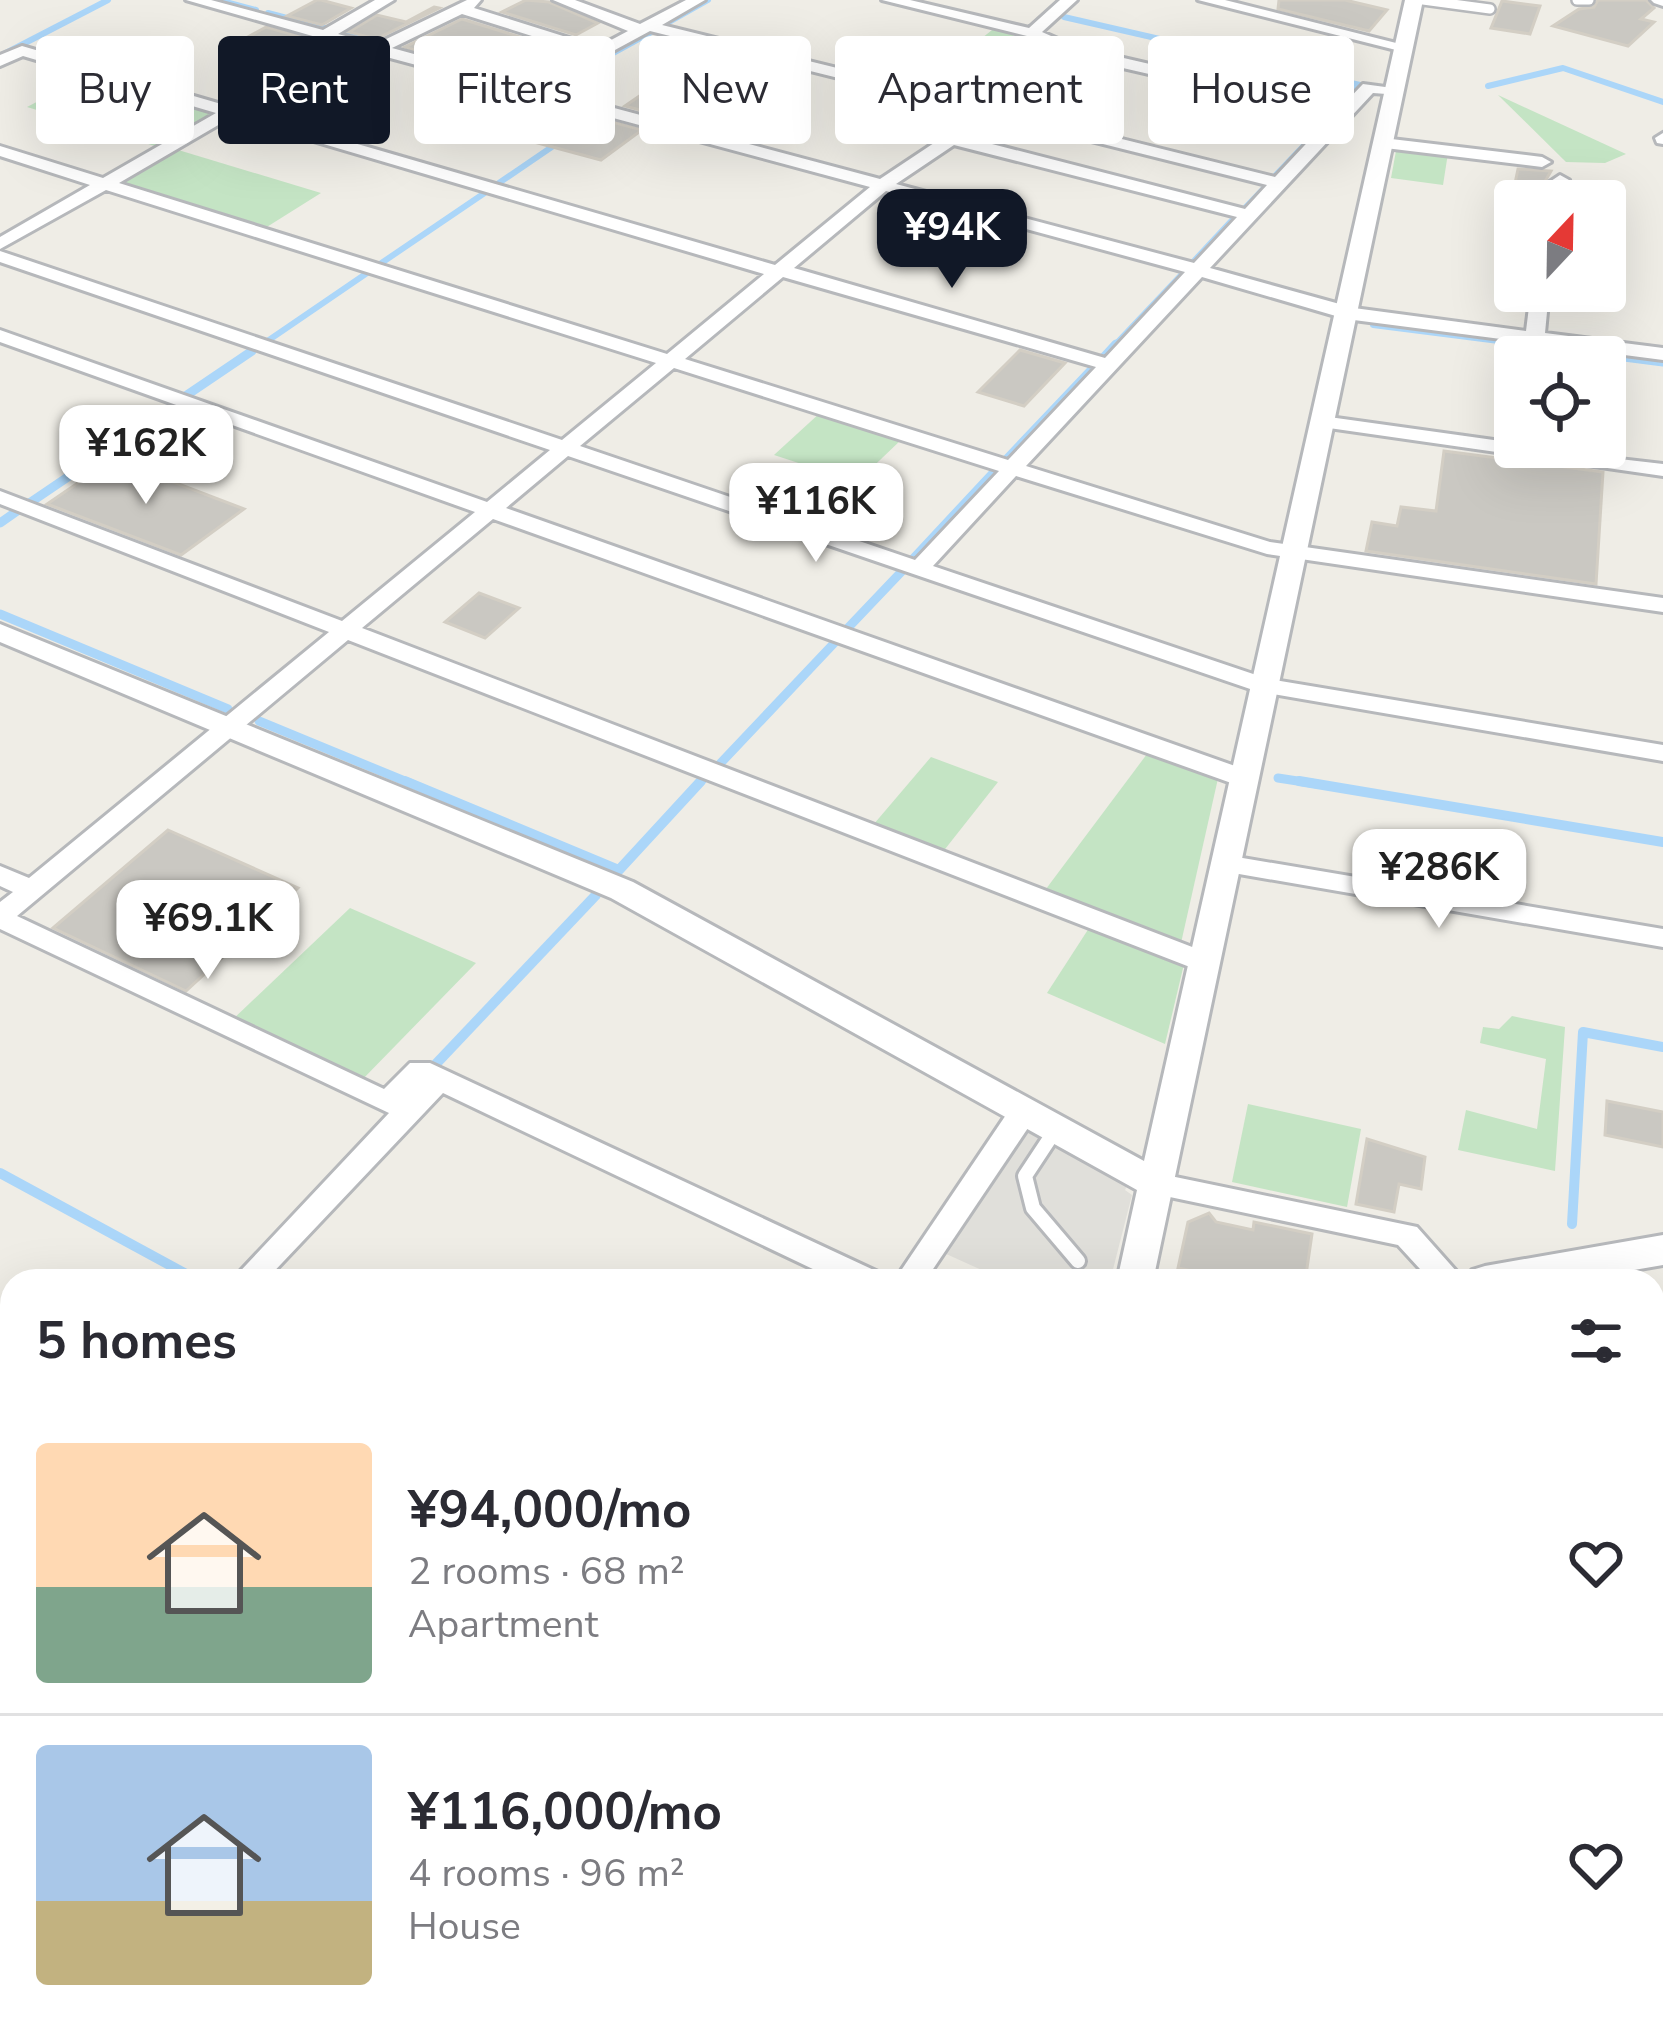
<!DOCTYPE html>
<meta charset="utf-8">
<style>
body{margin:0;font-family:"Nunito Sans",sans-serif;background:#f7f7f7;color:#2b2b33;height:100vh;display:flex;flex-direction:column;font-size:45px;white-space:nowrap}
*{box-sizing:border-box;margin:0}
p{font-size:39px;color:#7c7c81}
.icon{flex:none;width:66px;height:66px;fill:none;stroke:currentColor;stroke-width:2;stroke-linecap:round;stroke-linejoin:round}
.map{position:relative;flex:1;overflow:hidden}
.sheet{position:absolute;left:0px;top:1269px;width:1665px;height:771px;display:flex;flex-direction:column;background:#fff;border-radius:36px 36px 0 0;box-shadow:0 12px 48px #0002}
.sheet>*{flex:none}
.hud{position:absolute;left:36px;top:36px;width:1593px;height:108px;display:flex;gap:24px}
.needle{width:78px;rotate:22deg}
.tools{position:absolute;left:1494px;top:180px;display:grid;gap:24px}
.tools a{display:grid;place-items:center;width:132px;height:132px;border-radius:12px;background:#fff;box-shadow:0 12px 48px #0002;font-size:60px}
.price{position:absolute;translate:-50% -102px;padding:0 27px;border-radius:24px;background:#fff;color:#222;font-size:39px;line-height:78px;filter:drop-shadow(0 3px 6px #0008)}
.price::after{content:'';position:absolute;left:50%;top:72px;width:36px;height:27px;margin-left:-18px;background:inherit;clip-path:polygon(0 0,100% 0,50% 100%)}
.price.on{background:#111827;color:#fff}
ul{padding:0;list-style:none}
li{display:flex;align-items:center;gap:36px;height:300px;padding:0 36px}
li+li{border-top:3px solid #e1e1e2}
li span{display:grid;place-items:center;flex:none;width:336px;height:240px;border-radius:12px;color:#555}
li>.icon{margin-inline-start:auto}
span .icon{width:144px;height:144px;fill:#fffc;stroke-width:1}
li b{font-size:51px}
h2{display:flex;justify-content:space-between;align-items:center;height:144px;padding:0 36px;font-size:51px}
.pill{padding:0 42px;border-radius:12px;background:#fff;box-shadow:0 12px 48px #0002;font-size:42px;line-height:108px}
.pill.on{background:#111827;color:#fff}
.map>svg:first-child{display:block}
</style>
<div class="map">
<svg width="1663" height="2038" viewBox="0 0 1663 2038">
<rect width="100%" height="100%" fill="#efede6"/>
<path fill="#e0dfda" d="M1027 1132 1127 1186 1125 1190 1132 1195 1110 1281H1006L944 1253Z"/>
<g fill="#c4e4c4">
<path d="M997 26 1018 34 1007 38 978 72H953L941 84 956 89 954 98 916 91Z"/>
<path d="M1029 37 1064 52 1008 95 972 94 976 83 998 76 1018 57 1020 53 1008 49 1016 39Z"/>
<path d="M90 74 217 113 158 147 27 107Z"/>
<path d="M1498 95 1626 154 1605 163 1566 162Z"/>
<path d="M175 149 321 193 262 230 116 182Z"/>
<path d="M1406 149 1448 153 1443 185 1391 178 1396 151Z"/>
<path d="M821 412 903 438 857 482 774 455Z"/>
<path d="M1150 750 1219 774 1181 943 1040 897Z"/>
<path d="M931 757 998 782 938 858 868 831Z"/>
<path d="M350 908 476 963 359 1083 230 1022Z"/>
<path d="M1091 925 1184 964 1165 1044 1047 993Z"/>
<path d="M1512 1016 1565 1027 1555 1171 1458 1150 1466 1110 1537 1129 1546 1059 1480 1043 1483 1027 1499 1029Z"/>
<path d="M1248 1104 1361 1129 1347 1207 1232 1182Z"/>
</g>
<g fill="none" stroke-linecap="round" stroke-linejoin="round">
<g stroke="#abd6f9" stroke-width="6">
<path d="M218 0 256 10"/>
<path d="M268 13 328 29"/>
<path d="M1064 17 1360 85 1338 110"/>
<path d="M662 26 708 0"/>
<path d="M339 32 381 43"/>
<path d="M0 56 108 0"/>
<path d="M584 69 653 31"/>
<path d="M555 85 577 73"/>
<path d="M1488 86 1563 68 1663 102"/>
<path d="M557 89 612 106"/>
<path d="M1273 178 1333 115"/>
<path d="M496 185 562 140"/>
<path d="M1242 211 1267 185"/>
<path d="M1194 261 1235 217"/>
<path d="M377 266 489 190"/>
<path d="M1373 325 1545 347"/>
<path d="M266 342 370 271"/>
<path d="M1113 347 1183 273"/>
</g>
<g stroke="#abd6f9" stroke-width="9">
<path d="M1522 344 1663 362"/>
<path d="M1104 357 1116 344"/>
<path d="M184 397 252 351"/>
<path d="M1004 462 1095 366"/>
<path d="M28 504 177 403"/>
<path d="M0 523 20 509"/>
<path d="M912 560 995 471"/>
<path d="M0 614 228 709"/>
<path d="M845 631 904 569"/>
<path d="M259 721 412 784"/>
<path d="M716 768 838 639"/>
<path d="M1278 778 1317 784"/>
<path d="M698 784 705 777"/>
</g>
<g stroke="#abd6f9" stroke-width="10">
<path d="M405 781 619 870 701 781"/>
<path d="M1299 781 1663 842"/>
<path d="M434 1066 596 895"/>
<path d="M0 1173 199 1281"/>
<path d="M1572 1224 1583 1032 1663 1047"/>
</g>
<path stroke="#abd6f9" stroke-width="14" d="M0 1601 12 1609"/>
</g>
<g fill="#cac8c2" stroke="#d3cec4" stroke-width="3">
<path d="M317 0H321L351 8 322 25 287 16Z"/>
<path d="M526 0 549 2 598 23 576 35 502 12Z"/>
<path d="M1279 0H1345L1387 10 1369 31 1278 9Z"/>
<path d="M1598 0H1646L1654 8 1641 19 1654 22 1628 46 1553 26 1579 9 1594 7Z"/>
<path d="M1502 1 1540 6 1530 34 1491 28Z"/>
<path d="M434 7 439 8 376 39 349 32 377 15 406 22Z"/>
<path d="M462 19 565 51 542 65 507 53 493 62 425 44 414 50 405 47Z"/>
<path d="M266 27 326 44 261 82 228 73 275 46 246 38Z"/>
<path d="M651 88 763 116 736 136 625 106Z"/>
<path d="M559 108 563 109 549 121 554 132 586 115 642 130 601 160 515 137Z"/>
<path d="M1518 169 1551 171 1536 197 1513 193Z"/>
<path d="M1020 350 1065 363 1024 406 978 392Z"/>
<path d="M1444 451 1603 472 1596 584 1366 551 1372 522 1397 526 1401 507 1436 511Z"/>
<path d="M113 459 244 509 181 555 47 504Z"/>
<path d="M479 593 519 608 485 638 445 622Z"/>
<path d="M168 830 298 888 186 991 53 928Z"/>
<path d="M1607 1101 1663 1112V1147L1605 1135Z"/>
<path d="M1367 1139 1425 1157 1421 1189 1399 1184 1394 1212 1356 1204Z"/>
<path d="M1209 1213 1216 1222 1253 1230 1254 1222 1312 1234 1306 1275 1287 1271 1286 1281H1238L1178 1268 1188 1222Z"/>
</g>
<g fill="none" stroke-linecap="round" stroke-linejoin="round">
<defs>
<g id="service-far2">
<path d="M1423 0 1490 9"/>
<path d="M1577 0H1589"/>
<path d="M557 124 585 105"/>
</g>
<path id="service-far1" d="M1056 1129 1025 1176 1033 1208 1078 1261"/>
<path id="service" d="M598 2028 610 2038"/>
<g id="minor">
<path d="M186 0H211L323 30 375 0H394L338 34 376 44 467 0H481L474 8 598 47 628 31 553 0H575L640 24 686 0H705L662 25 955 97 999 100 1054 63 1062 53 1027 36 882 0H910L1029 28 1060 0H1077L1042 32 1076 47 1340 108 1363 84 1400 89V95L1373 93 1210 268 1354 308 1526 331 1531 291H1549L1545 333 1663 348V360L1346 319 1202 277 1026 466 1270 542 1663 598V612L1267 554 1016 476 933 566 1268 679 1663 745V761L1256 691 568 456 506 508 1252 772 1255 778 1243 786 1234 784 493 519 362 628 1213 955 1217 962 1213 969H1195L348 640 17 916 384 1089 410 1063H430L878 1272 882 1281H838L443 1093 265 1281H231L389 1113 0 929V902L13 892 0 886V866L29 878 329 632 0 504V491L342 621 475 512 0 342V330L487 502 550 450 0 262V251L562 440 656 363 106 190 0 249V237L90 185 0 156V146L103 178 216 113 23 56 0 66V55L22 46 228 106 337 43ZM462 14 586 53 527 85 392 48ZM650 31 955 107 985 109 880 179 543 89ZM353 48 870 187 775 265 244 111ZM1075 57 1332 116 1275 177 1005 110 1066 69ZM232 117 764 274 667 354 119 183ZM995 117 1267 185 1245 209 965 137ZM954 145 1237 217 1194 263 896 184ZM886 191 1185 272 1105 358 794 268ZM783 277 1096 367 1008 460 685 359ZM674 368 999 471 915 560 580 446Z"/>
<path d="M1198 0H1225L1412 47 1404 52Z"/>
<path d="M1651 0H1663V6L1654 3Z"/>
<path d="M1663 133V144L1657 143 1655 138Z"/>
<path d="M1383 138 1542 157 1551 162 1542 167 1377 147V139Z"/>
<path d="M1560 175 1569 180 1559 190 1558 201H1540L1545 185Z"/>
<path d="M1322 416 1515 443V447L1663 464V476L1315 426V418Z"/>
<path d="M1225 855 1663 929V947L1216 870 1212 864 1216 858Z"/>
<path d="M1024 1100 1034 1103 1038 1111 1034 1119 925 1281H894L1014 1103Z"/>
<path d="M1156 1173 1417 1227 1465 1281H1431L1398 1245 1146 1192 1142 1184 1146 1176Z"/>
<path d="M0 1342 12 1346V1375L0 1371Z"/>
<path d="M1653 1515 1663 1519V1549L1653 1545Z"/>
<path d="M12 1517V1555L0 1560V1522Z"/>
<path d="M1653 1895 1663 1899V1940L1653 1936Z"/>
<path d="M0 1960 12 1965V2006L0 2001Z"/>
<path d="M1663 1966V2038H1662L1647 2028H1653V1970Z"/>
<path d="M51 2028H99L103 2038H55Z"/>
<path d="M1080 2028H1126L1130 2038H1084Z"/>
</g>
<g id="tertiary">
<path d="M1405 0H1423L1153 1281H1117L1137 1190 611 898 0 642V624L633 882 1144 1161Z"/>
<path d="M1663 1235V1265L1570 1281H1467L1472 1270 1485 1266Z"/>
<path d="M385 2028H436L432 2038H381Z"/>
<path d="M948 2028H996L994 2038H946Z"/>
</g>
</defs>
<use href="#service-far2" stroke="#b6b8bb" stroke-width="14"/>
<use href="#service-far1" stroke="#b6b8bb" stroke-width="20"/>
<use href="#service" stroke="#b6b8bb" stroke-width="24"/>
<use href="#minor" stroke="#b6b8bb" stroke-width="6"/>
<use href="#tertiary" stroke="#b6b8bb" stroke-width="6"/>
<use href="#service-far2" stroke="#fff" stroke-width="9"/>
<use href="#service-far1" stroke="#fff" stroke-width="14"/>
<use href="#service" stroke="#fff" stroke-width="18"/>
<use href="#minor" fill="#fff" fill-rule="evenodd"/>
<use href="#tertiary" fill="#fff" fill-rule="evenodd"/>
</g>
</svg>
<div class="tools">
<a><svg class="needle" viewBox="-14 -14 28 28"><path d="M0-13l5 13h-10z" fill="#e53935"/><path d="M0 13l5-13h-10z" fill="#7c7c81"/></svg></a>
<a><svg class="icon" aria-label="locate" viewBox="0 0 24 24"><circle cx="12" cy="12" r="6"/><path d="M12 2v4M12 18v4M2 12h4M18 12h4"/></svg></a>
</div>
<b class="price on" style="left:952px;top:291px">¥94K</b>
<b class="price" style="left:146px;top:507px">¥162K</b>
<b class="price" style="left:816px;top:565px">¥116K</b>
<b class="price" style="left:1439px;top:931px">¥286K</b>
<b class="price" style="left:208px;top:982px">¥69.1K</b>
<div class="hud">
<a class="pill">Buy</a>
<a class="pill on">Rent</a>
<a class="pill">Filters</a>
<a class="pill">New</a>
<a class="pill">Apartment</a>
<a class="pill">House</a>
</div>
<section class="sheet">
<h2>5 homes<svg class="icon" aria-label="filters" viewBox="0 0 24 24"><path d="M4 7h16M4 17h16"/><circle cx="9" cy="7" r="2"/><circle cx="15" cy="17" r="2"/></svg></h2>
<ul>
<li><span style="background:linear-gradient(#ffd9b3 60%,#7fa58c 0)"><svg class="icon" aria-label="home" viewBox="0 0 24 24"><path d="M3 11l9-7 9 7M6 9v11h12V9"/></svg></span><div><b>¥94,000/mo</b><p>2 rooms · 68 m²</p><p>Apartment</p></div><svg class="icon" aria-label="heart" viewBox="0 0 24 24"><path d="M12 20l-8-8c-3-5 5-10 8-4 3-6 11-1 8 4z"/></svg></li>
<li><span style="background:linear-gradient(#a9c7e8 65%,#c2b280 0)"><svg class="icon" aria-label="home" viewBox="0 0 24 24"><path d="M3 11l9-7 9 7M6 9v11h12V9"/></svg></span><div><b>¥116,000/mo</b><p>4 rooms · 96 m²</p><p>House</p></div><svg class="icon" aria-label="heart" viewBox="0 0 24 24"><path d="M12 20l-8-8c-3-5 5-10 8-4 3-6 11-1 8 4z"/></svg></li>
</ul>
</section>
</div>
